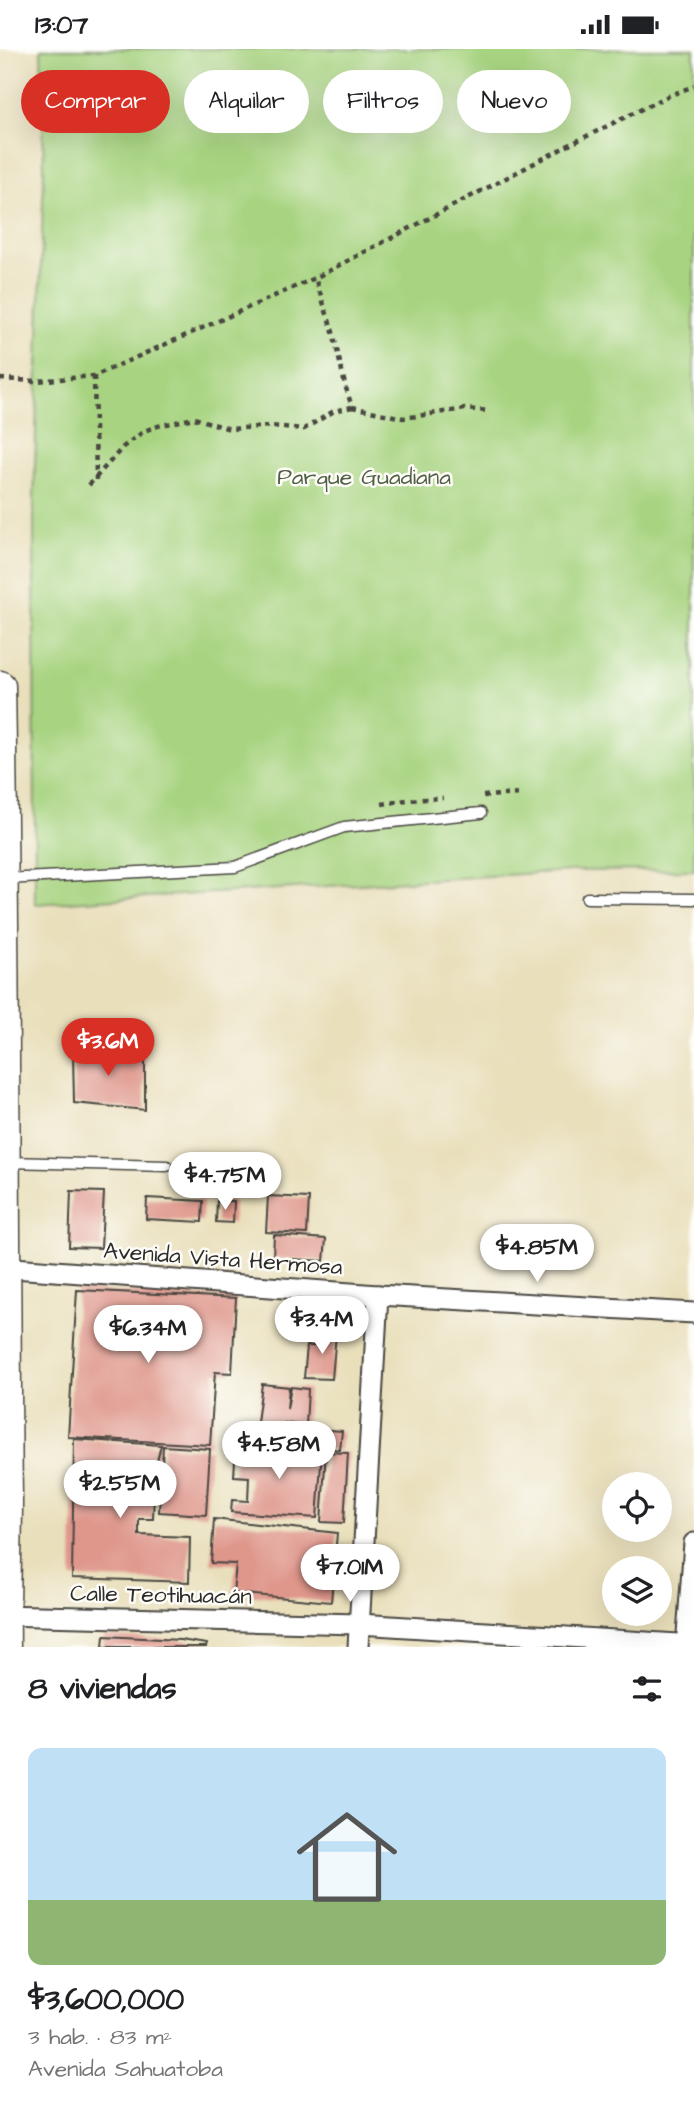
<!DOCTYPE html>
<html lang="es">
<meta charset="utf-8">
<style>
body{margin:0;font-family:"Architects Daughter",sans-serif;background:#f2f2f2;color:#202124;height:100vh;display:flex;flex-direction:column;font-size:26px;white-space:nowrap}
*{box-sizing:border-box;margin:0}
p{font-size:23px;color:#757577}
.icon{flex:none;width:38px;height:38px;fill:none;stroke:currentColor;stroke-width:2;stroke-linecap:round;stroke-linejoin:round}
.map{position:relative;height:1598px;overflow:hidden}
.side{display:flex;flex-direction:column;background:#fff;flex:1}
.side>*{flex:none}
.banner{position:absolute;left:21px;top:21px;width:653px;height:63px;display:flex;gap:14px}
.controls{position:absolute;left:602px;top:1423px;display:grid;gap:14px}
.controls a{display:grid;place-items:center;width:70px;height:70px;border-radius:50%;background:#fff;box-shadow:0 7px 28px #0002;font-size:35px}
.price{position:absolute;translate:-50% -60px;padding:0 16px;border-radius:24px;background:#fff;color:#222;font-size:23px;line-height:46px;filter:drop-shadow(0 2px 4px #0008)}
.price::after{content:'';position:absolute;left:50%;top:42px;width:21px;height:16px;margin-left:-10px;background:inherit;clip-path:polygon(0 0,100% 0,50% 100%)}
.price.current{background:#d93025;color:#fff}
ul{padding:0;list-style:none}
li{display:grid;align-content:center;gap:14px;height:371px;padding:0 28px}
li span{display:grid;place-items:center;height:217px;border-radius:14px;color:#555}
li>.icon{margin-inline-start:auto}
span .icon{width:126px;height:126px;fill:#fffc;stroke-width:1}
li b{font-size:30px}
h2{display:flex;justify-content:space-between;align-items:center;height:84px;padding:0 28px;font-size:30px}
.chip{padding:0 24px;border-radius:32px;background:#fff;box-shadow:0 7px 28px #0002;font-size:24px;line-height:63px}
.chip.current{background:#d93025;color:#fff}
.status{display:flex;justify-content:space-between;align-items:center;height:49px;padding:0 35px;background:#fff;direction:ltr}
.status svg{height:19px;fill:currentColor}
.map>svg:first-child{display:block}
</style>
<div class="status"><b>13:07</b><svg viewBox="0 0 49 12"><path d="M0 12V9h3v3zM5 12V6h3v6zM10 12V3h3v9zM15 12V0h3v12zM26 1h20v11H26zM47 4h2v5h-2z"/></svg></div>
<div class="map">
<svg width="694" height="1598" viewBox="0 0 694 1598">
<rect width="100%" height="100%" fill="#fdfcf7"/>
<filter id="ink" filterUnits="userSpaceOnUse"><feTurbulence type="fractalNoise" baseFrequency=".0143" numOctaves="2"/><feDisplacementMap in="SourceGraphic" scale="14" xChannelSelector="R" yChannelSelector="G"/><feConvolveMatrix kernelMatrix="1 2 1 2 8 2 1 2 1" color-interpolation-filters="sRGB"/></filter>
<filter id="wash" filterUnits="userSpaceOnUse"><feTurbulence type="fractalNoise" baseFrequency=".00686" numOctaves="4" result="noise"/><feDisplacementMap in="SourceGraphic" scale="28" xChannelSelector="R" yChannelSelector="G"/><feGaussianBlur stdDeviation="1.57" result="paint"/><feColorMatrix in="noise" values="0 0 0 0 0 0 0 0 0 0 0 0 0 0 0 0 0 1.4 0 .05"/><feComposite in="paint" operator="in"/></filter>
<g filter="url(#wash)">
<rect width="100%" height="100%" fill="#e9dfbb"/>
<path fill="#a8d481" stroke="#6a8056" stroke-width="2" d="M41 0H694V821L571 822 35 855 34 451 44 118Z"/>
<g id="blocks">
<g fill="#df968b">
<path d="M97 989 98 1005 145 1007V1061L74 1054 73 1004H78L77 990Z"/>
<path d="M71 1142 104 1143 101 1199 69 1198Z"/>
<path d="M268 1147 309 1149 307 1185 266 1183Z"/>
<path d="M147 1149 203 1152 202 1173 146 1170Z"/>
<path d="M217 1152H234L233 1174 216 1173Z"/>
<path d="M274 1186 326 1190 324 1212 273 1209Z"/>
<path d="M77 1241 236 1249 232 1324 215 1323 210 1396 68 1388Z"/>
<path d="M329 1272 337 1273 332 1330 304 1329 307 1297H318L319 1287 328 1286Z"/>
<path d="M262 1335 289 1338 287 1360 291 1338 308 1340 306 1377 284 1374 282 1393 255 1389Z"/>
<path d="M303 1379 342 1382 340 1401 300 1397Z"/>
<path d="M74 1390 161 1396 154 1424 92 1421 87 1438 154 1441 153 1470H139V1486L190 1488 189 1533 72 1529Z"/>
<path d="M236 1396 322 1402 317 1469 231 1463 232 1451 248 1452 249 1428 234 1427Z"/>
<path d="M163 1397 210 1400 206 1466 159 1463Z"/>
<path d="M326 1403 348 1404 344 1474 321 1473Z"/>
<path d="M214 1470 337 1484 331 1553 233 1544 236 1515 211 1514Z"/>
<path d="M104 1587 180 1591 207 1595 206 1598H103Z"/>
</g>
</g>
</g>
<g filter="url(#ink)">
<use href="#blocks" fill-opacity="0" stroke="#484641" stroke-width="2"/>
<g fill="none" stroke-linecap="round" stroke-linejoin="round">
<defs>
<g id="service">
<path d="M5 830 235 818 344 778 481 764"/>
<path d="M587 849 694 850"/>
<path d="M8 1113 167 1117"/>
</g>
<g id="minor">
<path d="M0 1218 378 1246 694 1264"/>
<path d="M0 1566 359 1575 694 1596"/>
<path d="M358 1598 378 1246"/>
<path d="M686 1598 694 1494"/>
</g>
<path id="primary" d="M0 637C5 908 4 1179 7 1450 7 1500 4 1549 5 1598"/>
</defs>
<use href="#service" stroke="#484641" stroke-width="13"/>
<use href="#minor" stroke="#484641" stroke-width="23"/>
<use href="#primary" stroke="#484641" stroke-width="33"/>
<g stroke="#484641" stroke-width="4.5" stroke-dasharray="5 5" stroke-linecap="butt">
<path d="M94 327 96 431"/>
<path d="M0 330 36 332 94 327 315 229 569 96 668 47 694 37"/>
<path d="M352 358 403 369 465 360 490 362"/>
<path d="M89 436 123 398 144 382 158 377 194 369 230 380 271 377 304 380 334 362 352 358 345 336 333 283 315 229"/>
<path d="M483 747 523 745"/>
<path d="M382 755 407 751 443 749"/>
</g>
<use href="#service" stroke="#fff" stroke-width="10"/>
<use href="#minor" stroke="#fff" stroke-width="19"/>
<use href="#primary" stroke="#fff" stroke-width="30"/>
</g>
</g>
<g text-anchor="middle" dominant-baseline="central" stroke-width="5" stroke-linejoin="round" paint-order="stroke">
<g font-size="23" fill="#505e45" stroke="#fdfcf7">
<text x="364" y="428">Parque Guadiana</text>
</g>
<g font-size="23" fill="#2b2b2b" stroke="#fdfcf7">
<text transform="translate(223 1210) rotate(4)">Avenida Vista Hermosa</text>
<text transform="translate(161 1546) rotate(1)">Calle Teotihuacán</text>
</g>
</g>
</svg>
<div class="controls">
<a><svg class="icon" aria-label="locate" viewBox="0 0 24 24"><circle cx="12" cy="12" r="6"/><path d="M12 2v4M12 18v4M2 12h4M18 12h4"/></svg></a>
<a><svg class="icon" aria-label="layers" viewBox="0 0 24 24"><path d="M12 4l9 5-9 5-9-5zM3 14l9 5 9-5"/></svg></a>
</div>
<b class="price current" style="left:108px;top:1029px">$3.6M</b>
<b class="price" style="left:225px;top:1163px">$4.75M</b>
<b class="price" style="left:537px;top:1235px">$4.85M</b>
<b class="price" style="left:322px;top:1307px">$3.4M</b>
<b class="price" style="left:148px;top:1316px">$6.34M</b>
<b class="price" style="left:279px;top:1432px">$4.58M</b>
<b class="price" style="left:120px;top:1471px">$2.55M</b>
<b class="price" style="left:350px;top:1555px">$7.01M</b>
<div class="banner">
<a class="chip current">Comprar</a>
<a class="chip">Alquilar</a>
<a class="chip">Filtros</a>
<a class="chip">Nuevo</a>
</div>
</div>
<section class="side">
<h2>8 viviendas<svg class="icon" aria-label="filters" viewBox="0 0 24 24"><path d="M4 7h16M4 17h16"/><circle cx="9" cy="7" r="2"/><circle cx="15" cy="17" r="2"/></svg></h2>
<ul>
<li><span style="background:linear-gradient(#bfe0f5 70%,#8fb573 0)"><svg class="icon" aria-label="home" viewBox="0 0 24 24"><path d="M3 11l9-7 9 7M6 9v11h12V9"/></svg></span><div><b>$3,600,000</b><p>3 hab. · 83 m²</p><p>Avenida Sahuatoba</p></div></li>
</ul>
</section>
